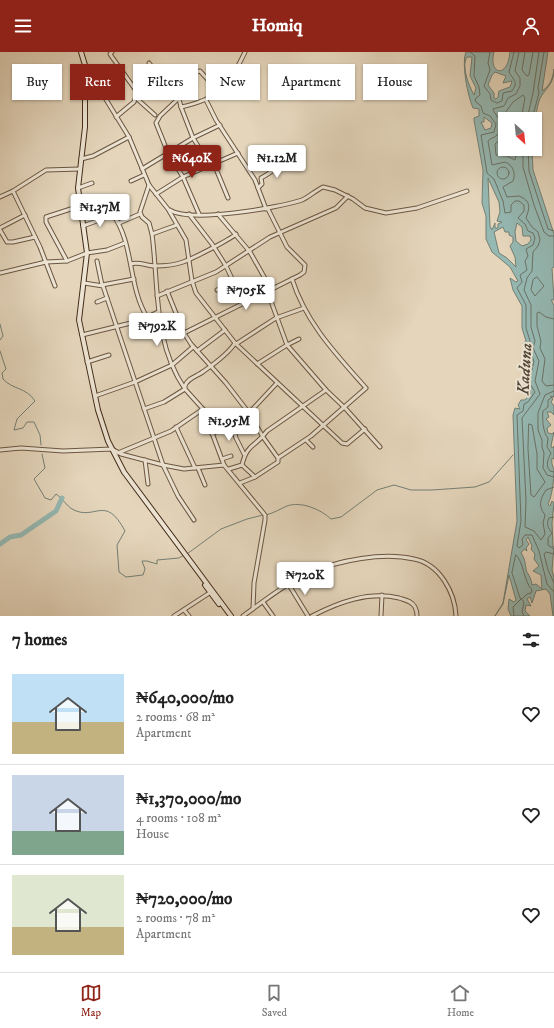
<!DOCTYPE html>
<meta charset="utf-8">
<style>
body{margin:0;font-family:"IM FELL DW Pica",serif;background:#f2f2f2;color:#222;height:100vh;display:flex;flex-direction:column;font-size:15px;white-space:nowrap}
*{box-sizing:border-box;margin:0}
p{font-size:13px;color:#767676}
.icon{flex:none;width:22px;height:22px;fill:none;stroke:currentColor;stroke-width:2;stroke-linecap:round;stroke-linejoin:round}
.map{position:relative;height:564px;overflow:hidden}
.panel{display:flex;flex-direction:column;background:#fff;flex:1}
.panel>*{flex:none}
.hud{position:absolute;left:12px;top:12px;width:530px;height:36px;display:flex;gap:8px}
.needle{width:26px;rotate:153deg}
.fabs{position:absolute;left:498px;top:60px;display:grid;gap:8px}
.fabs a{display:grid;place-items:center;width:44px;height:44px;border-radius:0px;background:#fff;box-shadow:0 1px 3px #0004;font-size:20px}
.price{position:absolute;translate:-50% -34px;padding:0 9px;border-radius:4px;background:#fff;color:#222;font-size:13px;line-height:26px;filter:drop-shadow(0 1px 2px #0008)}
.price::after{content:'';position:absolute;left:50%;top:24px;width:12px;height:9px;margin-left:-6px;background:inherit;clip-path:polygon(0 0,100% 0,50% 100%)}
.price.active{background:#8f2418;color:#fff}
ul{padding:0;list-style:none}
li{display:flex;align-items:center;gap:12px;height:100px;padding:0 12px}
li+li{border-top:1px solid #e0e0e0}
li span{display:grid;place-items:center;flex:none;width:112px;height:80px;border-radius:0px;color:#555}
li>.icon{margin-inline-start:auto}
span .icon{width:48px;height:48px;fill:#fffc;stroke-width:1}
li b{font-size:17px}
h2{display:flex;justify-content:space-between;align-items:center;height:48px;padding:0 12px;font-size:17px}
.chip{padding:0 14px;border-radius:0px;background:#fff;box-shadow:0 1px 3px #0004;font-size:14px;line-height:36px}
.chip.active{background:#8f2418;color:#fff}
header{display:flex;justify-content:space-between;align-items:center;height:52px;padding:0 12px;background:#8f2418;color:#fff;font-size:18px;font-weight:800}
.dock{display:flex;justify-content:space-around;align-items:center;height:56px;border-top:1px solid #e0e0e0;background:#fff;font-size:11px;color:#767676}
.dock a{display:grid;justify-items:center;gap:2px}
.dock .active{color:#8f2418}
.map>svg:first-child{display:block}
</style>
<header><svg class="icon" aria-label="menu" viewBox="0 0 24 24"><path d="M4 6h16M4 12h16M4 18h16"/></svg>Homiq<svg class="icon" aria-label="person" viewBox="0 0 24 24"><circle cx="12" cy="8" r="4"/><path d="M4 21q1-7 8-7t8 7"/></svg></header>
<div class="map">
<svg width="554" height="564" viewBox="0 0 554 564">
<rect width="100%" height="100%" fill="#e4d5bb"/>
<filter id="stains"><feTurbulence type="fractalNoise" baseFrequency=".005" numOctaves="4"/><feColorMatrix values="0 0 0 0 .2 0 0 0 0 .09 0 0 0 0 .02 0 0 0 .5 -.17"/></filter>
<radialGradient id="worn" r=".72"><stop offset=".6" stop-color="#630" stop-opacity="0"/><stop offset="1" stop-color="#630" stop-opacity=".3"/></radialGradient>
<path fill="#95b8b2" stroke="#748075" fill-rule="evenodd" d="M466 0H494C488 23 508 27 510 0H548L542 39C550 34 553 26 554 17 554 30 549 33 542 43 536 52 536 67 535 78V67H505V97H532L533 118 554 182V215L552 216 554 248H551L554 253V345L550 344 553 347 551 350 554 354V363L551 360H547L549 365 546 367 551 373 547 376 548 381 552 382 554 380 551 394 552 396 554 394V407L552 406C551 412 553 414 554 418 554 428 552 444 548 452L550 454 552 449 554 451 552 471 553 495 554 494 552 518 554 526V564H553L550 542 546 537 536 539 532 551 530 545 527 547 531 554 526 553 525 559 530 564H511L508 557 509 547 514 550 516 548 509 523 503 552 495 564 503 551 517 469 513 363 515 356 520 357 518 353 521 348H525L531 341 525 329 530 309 523 304 527 303 523 291 526 289 522 276V254L513 238 510 226 516 230 518 229 510 215 492 200 486 187V164L482 151 483 118 474 68V66L479 64V57L473 56C468 45 461 11 466 0ZM467 5H472L470 24 476 36 474 43C469 34 461 14 467 5ZM495 20 506 24 503 31 512 29 510 35 499 39 498 45 496 47 494 46V41L488 33 492 23ZM484 65 492 71 491 76 485 78 481 70H484ZM488 126 499 150 500 160 497 169 502 170 498 172V176H495V171L492 178 490 174ZM517 171 522 175 523 184H530L531 188 528 192 522 194 516 189 515 180ZM503 175 505 180H509V183L513 185V190L510 194 515 205 516 215 507 206 499 201 494 180ZM528 485 532 494 531 497 535 502 534 507 539 514 533 519 541 523 542 537 536 532 532 533C531 524 527 522 526 517 525 510 525 507 521 501L524 497 527 499 526 496 529 492 526 488Z"/>
<g fill="none" stroke-linecap="round" stroke-linejoin="round">
<g stroke="#6c7266" stroke-width="1">
<path d="M470 0 475 4 474 24 479 35 480 43 475 47 476 50 481 54 483 61 490 64 496 72 494 80 481 83 487 121 494 127 503 149 505 161 511 160V153L515 149H519L524 153V159L518 166 525 172 528 179 533 181 535 186 533 193 526 197 528 204 525 209 527 218 520 223 522 230 517 236 526 253V276L530 289 528 295 534 309 529 330 535 340 528 350 524 352 523 359 517 363 521 469 517 494 519 496 523 493 522 487 525 483H532L539 499 547 532 554 540"/>
<path d="M490 0 488 11 490 18 484 34 490 42 491 48 497 51 502 49 503 41 512 39C519 29 513 28 509 20L514 0"/>
<path d="M519 0 515 19 520 26V34L516 42 508 46 504 54 493 57C495 65 508 72 498 82 495 86 490 86 488 89L492 113 505 110C513 113 516 121 513 129L503 135 507 145 519 144C531 149 530 155 526 166L532 175 538 180 540 188 538 194 533 200 532 219 527 226 524 238 531 253V275L535 289 533 296 539 309 535 329 540 342 522 366 526 449 525 475 534 479 541 488 545 482 543 471 545 463C538 454 540 447 546 438L554 435"/>
<path d="M525 0 522 18 527 24 529 23 533 0"/>
<path d="M507 67 505 61 513 50 523 43 525 46 521 67"/>
<path d="M527 67 533 41 539 0"/>
<path d="M532 67 539 41 538 36 544 0"/>
<path d="M505 83 495 92 496 103 507 104 515 108 517 97"/>
<path d="M523 97V115L534 153 544 180 549 184H554"/>
<path d="M528 97 529 119 548 177 554 179"/>
<circle cx="503" cy="121" r="6"/>
<path d="M537 225 544 234 535 244 531 238 533 228Z"/>
<path d="M554 267 546 265 539 260 537 261V274L541 289 540 296 545 307 542 329 546 334 554 333"/>
<path d="M554 339 545 343 538 361V378L542 388V395L544 401 543 416 547 423 554 425"/>
<path d="M554 344 548 348V355L543 359C542 366 543 381 548 386L547 395 551 401C548 407 545 413 550 419L554 420"/>
<path d="M529 372 532 373 537 402V417L545 430 534 445 531 443 528 397Z"/>
<path d="M554 465 549 466C546 472 548 476 552 481L548 486V493L554 497"/>
<path d="M554 502 546 500 544 502 548 518 554 531"/>
<path d="M516 503C523 508 524 530 532 538L531 541 527 542 522 547 520 546 512 521Z"/>
<path d="M514 564 513 555 521 547 524 550 522 560 524 564"/>
</g>
<g stroke="#748075" stroke-width="1">
<path d="M0 272 3 284 0 288"/>
<path d="M0 299 6 317 2 321 3 327C13 338 26 335 35 349L17 367 14 378 23 376 27 370H34L40 383 41 393"/>
<path d="M42 402 45 416 34 427 45 446 51 448 56 442C62 446 67 454 72 457 95 470 105 441 125 479L117 493 119 520 126 525 143 523 145 517 142 509H147L157 512V508L179 506 184 503"/>
<path d="M266 463C274 461 280 457 287 454 301 449 320 457 331 467L341 465 377 438 394 433 411 438H432L475 435 489 430 513 403"/>
<path d="M187 502 221 477 247 467 263 463"/>
</g>
<path stroke="#95b8b2" stroke-width="5" d="M0 492 10 485 21 483 56 459 62 446"/>
<defs>
<g id="street">
<path d="M112 0 110 2 112 5 137 40"/>
<path d="M149 11 160 25"/>
<path d="M86 15 129 85 149 133 168 157 186 188 192 229 196 241 235 291C229 301 214 312 204 319 198 324 187 326 185 334V337L203 357 224 413 265 463V468L254 531 253 557"/>
<path d="M174 26 181 55 193 86 209 111 214 112"/>
<path d="M136 46 155 63"/>
<path d="M179 46 160 64 156 71 168 101 183 125 199 162"/>
<path d="M206 48 216 68 255 128 266 157"/>
<path d="M181 55C219 47 229 34 245 0"/>
<path d="M116 65 134 50 139 37 172 20 175 26 200 19 219 40"/>
<path d="M81 107 93 104 129 85"/>
<path d="M214 112 228 146"/>
<path d="M142 117 193 86 220 73"/>
<path d="M131 129 144 123"/>
<path d="M78 136 92 131"/>
<path d="M258 136 262 132 261 126C273 120 278 113 290 107"/>
<path d="M13 139 40 195 55 234"/>
<path d="M156 142 183 125 238 101"/>
<path d="M0 145 13 139 46 118 80 117"/>
<path d="M170 158C190 171 278 156 302 148 309 145 315 139 323 135L335 138 353 147 365 156 386 161 417 156 467 139"/>
<path d="M189 162 212 192 226 214 244 252"/>
<path d="M218 162 250 200 267 230 272 252 287 293 326 338 345 356 380 395"/>
<path d="M119 171 140 162"/>
<path d="M83 174 113 163C134 191 128 235 147 265"/>
<path d="M0 176 25 163"/>
<path d="M0 178 7 190H13L35 185"/>
<path d="M152 182 177 173"/>
<path d="M67 209 46 170V165L80 154"/>
<path d="M97 209 102 233 134 227"/>
<path d="M131 212C138 209 147 214 155 214 165 214 175 213 183 210 192 207 231 187 236 182"/>
<path d="M0 221 46 210 67 209 87 201 107 198 125 191"/>
<path d="M84 231 103 234 163 413 178 444 194 468"/>
<path d="M217 238 232 228"/>
<path d="M167 239 184 281 191 292 226 331 249 361 263 385 278 406"/>
<path d="M157 244 216 220 270 185 336 156 348 144"/>
<path d="M97 250 107 246"/>
<path d="M184 281 300 223 304 220 305 213 287 195 268 157"/>
<path d="M82 283 139 269 158 260"/>
<path d="M235 291 342 391 347 392 365 377"/>
<path d="M236 292 276 266 304 256"/>
<path d="M197 299 225 278"/>
<path d="M87 310 109 303"/>
<path d="M257 312 287 293 299 287"/>
<path d="M95 344 135 330 172 313 193 295"/>
<path d="M144 357 164 350 185 337C153 291 159 235 152 182L149 171 142 165 140 160 149 133"/>
<path d="M232 371 236 386 244 402"/>
<path d="M176 375 195 416"/>
<path d="M212 382 249 361 277 331"/>
<path d="M306 388 313 395"/>
<path d="M0 398 21 396 63 399 112 397 121 402 163 413 184 417 224 413"/>
<path d="M118 401 171 379 203 357"/>
<path d="M222 407 231 404"/>
<path d="M145 408 148 432"/>
<path d="M242 413C247 391 256 395 267 379L326 338"/>
<path d="M198 416 205 433"/>
<path d="M229 417 242 413 255 425 278 410V406L311 384 366 336C336 302 306 271 292 227"/>
<path d="M240 431 255 425"/>
<path d="M289 533 308 564"/>
<path d="M263 550 273 564"/>
<path d="M184 558 189 564"/>
<path d="M174 564 211 540"/>
<path d="M243 564C264 549 286 531 310 521 339 508 383 500 414 507 440 512 455 541 456 564"/>
<path d="M312 564C339 550 369 539 399 546 405 548 412 549 415 555 416 557 417 561 417 564"/>
<path d="M381 564 382 543"/>
</g>
<g id="secondary">
<path d="M81 0 85 13V75L78 136 87 201 79 268 98 358 108 389 124 420 231 564"/>
<path d="M205 533 219 552"/>
</g>
</defs>
<use href="#street" stroke="#6b5642" stroke-width="5"/>
<use href="#secondary" stroke="#432b19" stroke-width="6"/>
<use href="#street" stroke="#ede4d3" stroke-width="3"/>
<use href="#secondary" stroke="#ede4d3" stroke-width="4"/>
</g>
<g text-anchor="middle" dominant-baseline="central" stroke-width="4" stroke-linejoin="round" paint-order="stroke">
<g font-size="17" font-style="italic" fill="#534738" stroke="#ede4d3">
<text transform="translate(525 317) rotate(-86)">Kaduna</text>
</g>
</g>
<rect width="100%" height="100%" filter="url(#stains)"/>
<rect width="100%" height="100%" fill="url(#worn)"/>
</svg>
<div class="fabs">
<a><svg class="needle" viewBox="-14 -14 28 28"><path d="M0-13l5 13h-10z" fill="#e53935"/><path d="M0 13l5-13h-10z" fill="#767676"/></svg></a>
</div>
<b class="price active" style="left:192px;top:127px">₦640K</b>
<b class="price" style="left:277px;top:127px">₦1.12M</b>
<b class="price" style="left:100px;top:176px">₦1.37M</b>
<b class="price" style="left:246px;top:259px">₦705K</b>
<b class="price" style="left:157px;top:295px">₦792K</b>
<b class="price" style="left:229px;top:390px">₦1.95M</b>
<b class="price" style="left:305px;top:544px">₦720K</b>
<div class="hud">
<a class="chip">Buy</a>
<a class="chip active">Rent</a>
<a class="chip">Filters</a>
<a class="chip">New</a>
<a class="chip">Apartment</a>
<a class="chip">House</a>
</div>
</div>
<section class="panel">
<h2>7 homes<svg class="icon" aria-label="filters" viewBox="0 0 24 24"><path d="M4 7h16M4 17h16"/><circle cx="9" cy="7" r="2"/><circle cx="15" cy="17" r="2"/></svg></h2>
<ul>
<li><span style="background:linear-gradient(#bfe0f5 60%,#c2b280 0)"><svg class="icon" aria-label="home" viewBox="0 0 24 24"><path d="M3 11l9-7 9 7M6 9v11h12V9"/></svg></span><div><b>₦640,000/mo</b><p>2 rooms · 68 m²</p><p>Apartment</p></div><svg class="icon" aria-label="heart" viewBox="0 0 24 24"><path d="M12 20l-8-8c-3-5 5-10 8-4 3-6 11-1 8 4z"/></svg></li>
<li><span style="background:linear-gradient(#c9d6e8 70%,#7fa58c 0)"><svg class="icon" aria-label="home" viewBox="0 0 24 24"><path d="M3 11l9-7 9 7M6 9v11h12V9"/></svg></span><div><b>₦1,370,000/mo</b><p>4 rooms · 108 m²</p><p>House</p></div><svg class="icon" aria-label="heart" viewBox="0 0 24 24"><path d="M12 20l-8-8c-3-5 5-10 8-4 3-6 11-1 8 4z"/></svg></li>
<li><span style="background:linear-gradient(#dfe7d0 65%,#c2b280 0)"><svg class="icon" aria-label="home" viewBox="0 0 24 24"><path d="M3 11l9-7 9 7M6 9v11h12V9"/></svg></span><div><b>₦720,000/mo</b><p>2 rooms · 78 m²</p><p>Apartment</p></div><svg class="icon" aria-label="heart" viewBox="0 0 24 24"><path d="M12 20l-8-8c-3-5 5-10 8-4 3-6 11-1 8 4z"/></svg></li>
</ul>
</section>
<nav class="dock">
<a class="active"><svg class="icon" aria-label="map" viewBox="0 0 24 24"><path d="M3 6l6-2 6 2 6-2v14l-6 2-6-2-6 2zM9 4v14M15 6v14"/></svg>Map</a>
<a><svg class="icon" aria-label="saved" viewBox="0 0 24 24"><path d="M7 4h10v16l-5-4-5 4z"/></svg>Saved</a>
<a><svg class="icon" aria-label="home" viewBox="0 0 24 24"><path d="M3 11l9-7 9 7M6 9v11h12V9"/></svg>Home</a>
</nav>
